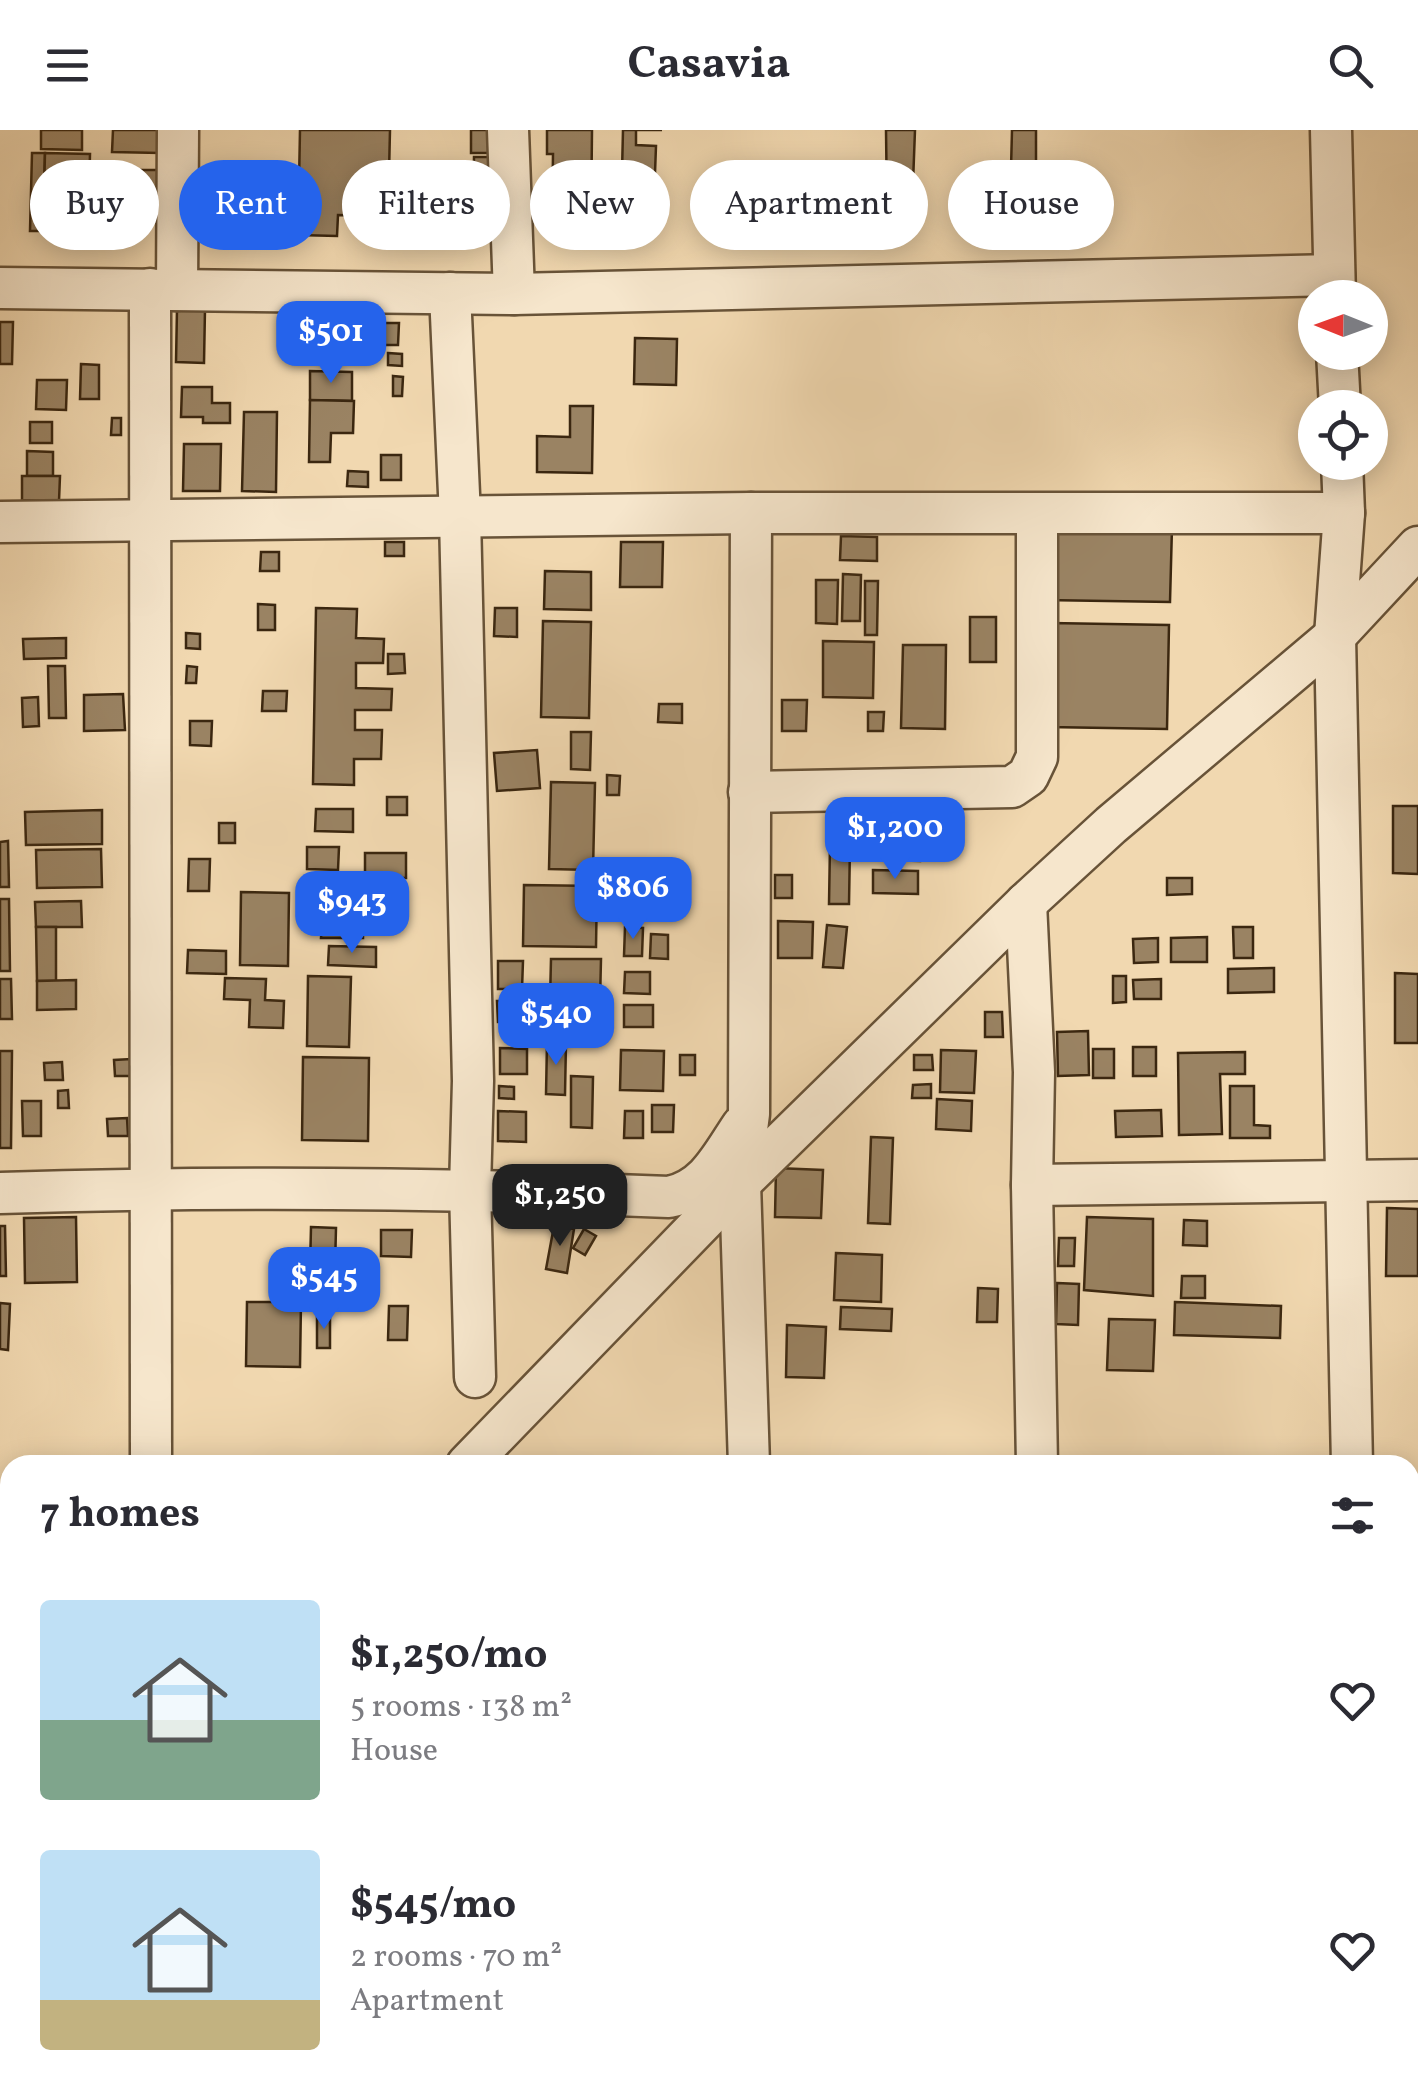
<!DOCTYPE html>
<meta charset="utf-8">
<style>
body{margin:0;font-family:Vollkorn,serif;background:#f2f2f3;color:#2b2b33;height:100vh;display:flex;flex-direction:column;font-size:38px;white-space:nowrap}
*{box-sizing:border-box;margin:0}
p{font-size:32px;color:#7c7c81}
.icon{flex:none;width:55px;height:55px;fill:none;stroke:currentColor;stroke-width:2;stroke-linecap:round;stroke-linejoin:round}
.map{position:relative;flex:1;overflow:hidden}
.side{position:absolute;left:0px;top:1325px;width:1420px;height:642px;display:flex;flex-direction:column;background:#fff;border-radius:30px 30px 0 0;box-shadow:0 5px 25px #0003}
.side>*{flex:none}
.guide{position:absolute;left:30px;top:30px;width:1360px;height:90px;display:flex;gap:20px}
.needle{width:65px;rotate:271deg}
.buttons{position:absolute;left:1298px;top:150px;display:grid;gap:20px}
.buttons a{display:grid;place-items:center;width:90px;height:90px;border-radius:50%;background:#fff;box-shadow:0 5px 25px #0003;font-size:50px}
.price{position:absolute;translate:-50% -85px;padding:0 22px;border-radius:20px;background:#2563eb;color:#fff;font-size:32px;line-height:65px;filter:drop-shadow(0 2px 5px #0008)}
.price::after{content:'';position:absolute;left:50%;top:60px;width:30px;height:22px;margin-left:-15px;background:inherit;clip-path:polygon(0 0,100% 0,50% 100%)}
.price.selected{background:#222;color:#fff}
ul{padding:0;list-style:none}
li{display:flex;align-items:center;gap:30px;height:250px;padding:0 40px}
li span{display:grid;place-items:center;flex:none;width:280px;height:200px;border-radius:10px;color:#555}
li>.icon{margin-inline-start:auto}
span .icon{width:120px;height:120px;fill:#fffc;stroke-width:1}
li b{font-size:42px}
h2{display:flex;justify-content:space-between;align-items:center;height:120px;padding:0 40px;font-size:42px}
.chip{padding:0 35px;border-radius:45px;background:#fff;box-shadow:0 5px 25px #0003;font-size:35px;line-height:90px}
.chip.selected{background:#2563eb;color:#fff}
header{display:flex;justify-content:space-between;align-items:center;height:130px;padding:0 40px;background:#fff;font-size:45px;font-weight:700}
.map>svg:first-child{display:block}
</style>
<header><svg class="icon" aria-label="menu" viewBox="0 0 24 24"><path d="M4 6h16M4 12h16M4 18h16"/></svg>Casavia<svg class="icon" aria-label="search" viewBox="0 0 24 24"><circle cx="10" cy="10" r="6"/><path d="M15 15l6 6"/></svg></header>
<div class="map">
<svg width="1418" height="1966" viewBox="0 0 1418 1966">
<rect width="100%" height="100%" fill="#f1d8b0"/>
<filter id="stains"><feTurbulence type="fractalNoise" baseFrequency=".002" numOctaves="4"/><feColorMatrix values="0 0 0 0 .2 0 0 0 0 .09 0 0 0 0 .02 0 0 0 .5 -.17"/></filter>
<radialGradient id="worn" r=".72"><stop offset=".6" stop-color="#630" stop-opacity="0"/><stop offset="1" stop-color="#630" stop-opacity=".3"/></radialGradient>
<g fill="#9a8363" stroke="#3b2710" stroke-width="2.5">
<path d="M41 0H82V20L41 19Z"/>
<path d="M113 0H161L160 23 112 22Z"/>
<path d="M300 0H390L388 86 338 85 337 106 298 105Z"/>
<path d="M471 0H501L500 23H471Z"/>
<path d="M547 0H592L591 96H552L553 24H547Z"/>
<path d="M623 0H662H636V15L656 16 655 43 622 42Z"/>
<path d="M886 0H915L912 80 887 79Z"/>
<path d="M1012 0H1036V80L1010 77Z"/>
<path d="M32 23H45L43 101H30Z"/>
<path d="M45 23 90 24 89 66 44 65Z"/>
<path d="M474 27H501L500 81H473Z"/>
<path d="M425 37 466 38V56L448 55V67L466 68 465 101 424 100Z"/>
<path d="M132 40H161V71H131Z"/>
<path d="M619 49 657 50 656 95 619 94Z"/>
<path d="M192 55H239V85L191 84Z"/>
<path d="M78 67 117 68 116 92H78Z"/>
<path d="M124 76 146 77 145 97H124Z"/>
<path d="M177 179H205L204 233 176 232Z"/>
<path d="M0 192H13L12 234H0Z"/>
<path d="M380 193H399L398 215H380Z"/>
<path d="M635 208 677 209 676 255 634 254Z"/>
<path d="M388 223 402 224V236L388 235Z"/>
<path d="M81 234 99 235V269H80Z"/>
<path d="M310 241 352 242V271L310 270Z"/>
<path d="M393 246 403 247 402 266H393Z"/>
<path d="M37 250H67L66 280 36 279Z"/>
<path d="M182 257H212V273H230V293H203V287H181Z"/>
<path d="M310 270 354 271 353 303H331L330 332H309Z"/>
<path d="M570 276H593L592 343 537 342V306L570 307Z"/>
<path d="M244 282H277L276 362 242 361Z"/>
<path d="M112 288H121V305H111Z"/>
<rect x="30" y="292" width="22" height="21"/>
<path d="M184 314H221L220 361H183Z"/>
<path d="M27 321 53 322V346H27Z"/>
<rect x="381" y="325" width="20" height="25"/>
<path d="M348 341 368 342V357L347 356Z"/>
<path d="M22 346H60L59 371 22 370Z"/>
<path d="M1046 395 1172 397 1170 472 1044 470Z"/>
<path d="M841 406 877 407V431L840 430Z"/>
<rect x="385" y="412" width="19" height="14"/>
<path d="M621 412H663L662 457H620Z"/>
<path d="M261 422H279V441H260Z"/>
<path d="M545 441 591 442V480L544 479Z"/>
<path d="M843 444 861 445 860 491H842Z"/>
<path d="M816 450H838L837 494 816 493Z"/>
<path d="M865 451H878L877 505H865Z"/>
<path d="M258 474 275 475V500H258Z"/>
<path d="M316 478 357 479 356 508 384 509 383 533H356V558L392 559 391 580H355V600H382L381 629H354V655L313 654Z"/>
<path d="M495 478H517V507L494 506Z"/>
<rect x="970" y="487" width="26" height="45"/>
<path d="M543 491 591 492 589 588 541 587Z"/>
<path d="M1050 493 1169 495 1167 599 1048 597Z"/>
<path d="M186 503 200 504V519L186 518Z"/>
<path d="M66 508V528L24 529 23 509Z"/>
<path d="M823 511 874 512 873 568 823 567Z"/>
<path d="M903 515H946L945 599 901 598Z"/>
<path d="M388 524H404L405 543 388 544Z"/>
<path d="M48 536H65L66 588H49Z"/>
<path d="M187 536 197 537 196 553H186Z"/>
<path d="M263 561H287L286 581H262Z"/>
<path d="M123 564 125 600 84 601V565Z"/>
<path d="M38 567 39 596 23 597 22 568Z"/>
<path d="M782 570H807L806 601H782Z"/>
<path d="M659 574H682V593L658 592Z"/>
<path d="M868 582H884L883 601H868Z"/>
<path d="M190 591H212L211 616 190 615Z"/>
<path d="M571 602H591L590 640 571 639Z"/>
<path d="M537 620 540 658 497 661 494 623Z"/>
<path d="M607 645 620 646 619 665H607Z"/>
<path d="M551 652 595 653 593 740 549 739Z"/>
<rect x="387" y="667" width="20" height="18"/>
<path d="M929 668 958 669 957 707 928 706Z"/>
<path d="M1393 676H1418V744L1393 743Z"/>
<path d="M316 679H353V702L315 701Z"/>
<path d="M102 680V714L26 715 25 682Z"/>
<rect x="219" y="693" width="16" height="20"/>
<path d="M8 711 9 757H0V712Z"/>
<path d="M883 712 920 713V731L882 730Z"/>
<path d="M830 715H850L849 774H829Z"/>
<path d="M307 717H339L338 740 307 739Z"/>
<path d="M101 719 102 757 37 758 36 720Z"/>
<rect x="365" y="723" width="41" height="25"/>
<path d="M189 729H210L209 761H188Z"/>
<path d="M873 740 918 741V764L873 763Z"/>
<path d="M623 743H646L645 762 623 761Z"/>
<rect x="775" y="745" width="17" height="23"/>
<path d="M670 746 684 747V766H670Z"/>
<path d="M1167 748H1192V764L1167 765Z"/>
<path d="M524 755 597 756 596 817 523 816Z"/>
<path d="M241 762 289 763 288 836 240 835Z"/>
<path d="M316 765 386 766V786L316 785Z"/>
<path d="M0 769H9L10 841H0Z"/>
<path d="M81 771 82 797H36L35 772Z"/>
<path d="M639 773H661V787L639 786Z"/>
<path d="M778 791 813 792 812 828H778Z"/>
<path d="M322 792 363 793V808H321Z"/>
<path d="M827 795 847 797 843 838 823 837Z"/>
<path d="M36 797H56V851H37Z"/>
<path d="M625 797 643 798 642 826H624Z"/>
<path d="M1233 797H1253V828H1234Z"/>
<path d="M651 804 668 805V829L650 828Z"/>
<path d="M1207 807V832H1171V808Z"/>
<path d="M1158 808V832L1134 833 1133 809Z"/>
<path d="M329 816 376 817V837L328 835Z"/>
<path d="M188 820 226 821V844L187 843Z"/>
<path d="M551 829H601L599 913 549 912Z"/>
<path d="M498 831H523L522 859H498Z"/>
<path d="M1274 838V862L1228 863V839Z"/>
<path d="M625 842H650V864L624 863Z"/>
<path d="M1395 843 1418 844V913H1395Z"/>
<path d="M308 846 351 847 349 917 307 916Z"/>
<path d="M1113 846H1126V872L1113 873Z"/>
<path d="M225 848 266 849 265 870 284 871 283 898 249 897 250 870 224 869Z"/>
<path d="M0 849H11L12 889H0Z"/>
<path d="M1161 849V869H1134L1133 850Z"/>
<path d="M76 850V879L37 880V851Z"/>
<path d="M497 871H510L511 891 498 892Z"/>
<rect x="624" y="875" width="29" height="22"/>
<path d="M985 882H1002L1003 907H985Z"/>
<path d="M1088 901 1089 945 1058 946 1057 902Z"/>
<path d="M547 912H566L565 965 546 964Z"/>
<rect x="1133" y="917" width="23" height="29"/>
<path d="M500 918 527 919V944H500Z"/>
<rect x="1093" y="919" width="21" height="29"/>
<path d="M621 920 664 921 663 961 620 960Z"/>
<path d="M941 920 976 921 974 963 940 962Z"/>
<path d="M0 921H12L11 1018H0Z"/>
<path d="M1245 922V944H1220L1222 1004 1179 1005 1178 923Z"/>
<rect x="680" y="925" width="15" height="20"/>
<path d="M914 925H932L933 940H914Z"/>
<path d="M303 927 369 928 368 1011 302 1010Z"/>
<path d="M131 929V946H115L114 930Z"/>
<path d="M62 932 63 950H45L44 933Z"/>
<path d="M571 946 593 947 592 998 571 997Z"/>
<path d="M931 954V968H912L913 955Z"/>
<path d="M499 956 514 957V969L499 968Z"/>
<path d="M1230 956H1254V995L1270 996V1008H1230Z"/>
<path d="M68 960 69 978H58V961Z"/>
<path d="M937 969 972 971 971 1001 936 999Z"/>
<path d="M22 971H41V1006H23Z"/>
<path d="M652 975H674L673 1002H652Z"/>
<path d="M1161 980 1162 1006 1116 1007 1115 981Z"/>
<path d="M498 981 526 982V1012L498 1011Z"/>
<path d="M625 981H643V1008H624Z"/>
<path d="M127 988 128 1006H108L107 989Z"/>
<path d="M871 1007 893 1008 890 1094 868 1093Z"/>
<path d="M776 1038 823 1040 821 1088 775 1087Z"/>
<path d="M1387 1078 1418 1079V1146H1386Z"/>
<path d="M76 1087 77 1152 25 1153 24 1088Z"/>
<path d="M1087 1087 1153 1089V1166L1084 1160Z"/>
<path d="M1184 1090 1207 1091V1116L1183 1115Z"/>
<path d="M0 1096H5L6 1146H0Z"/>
<path d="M554 1096 574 1099 567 1143 546 1139Z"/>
<path d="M311 1097 336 1098 335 1138H310Z"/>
<path d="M584 1099 596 1106 585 1125 573 1118Z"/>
<path d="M381 1100H412L411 1127 381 1126Z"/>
<path d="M1059 1108H1075L1074 1136H1058Z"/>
<path d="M836 1123 882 1125 881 1172 834 1170Z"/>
<path d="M1182 1146H1205V1168H1181Z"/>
<path d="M1057 1153 1079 1154 1078 1195 1056 1194Z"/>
<path d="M978 1158 998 1159 997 1192H977Z"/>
<path d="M247 1172H301L300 1237 246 1236Z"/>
<path d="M1175 1172 1281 1176 1280 1208 1174 1205Z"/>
<path d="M0 1173 10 1174 8 1220 0 1219Z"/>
<path d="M389 1176H408L407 1210H388Z"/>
<path d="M841 1177 892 1179 891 1201 840 1199Z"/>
<rect x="317" y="1186" width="13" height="32"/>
<path d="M1109 1189 1155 1190 1153 1241 1107 1240Z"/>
<path d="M787 1195 826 1197 824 1248 786 1247Z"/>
</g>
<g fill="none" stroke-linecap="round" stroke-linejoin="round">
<defs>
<g id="minor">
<path d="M508 0 514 164"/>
<path d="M1331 0 1335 168"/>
<path d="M0 158 514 164 1334 145"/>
<path d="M150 159 151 1335"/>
<path d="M177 160 178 0"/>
<path d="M450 163 460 386 473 951 470 1059 475 1247"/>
<path d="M1337 222 1340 278"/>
<path d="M1342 332 1344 383 1335 506 1352 1335"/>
<path d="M0 392 751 383H1344"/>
<path d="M749 662 1012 657 1028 646 1037 627V384"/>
<path d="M1026 773 1034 942 1032 1055 1418 1050"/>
<path d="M1032 1055 1037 1335"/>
<path d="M0 1063C223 1056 446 1058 669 1067 707 1059 721 1027 742 996"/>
<path d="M467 1335 740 1053 1026 773 1111 695 1335 506 1418 417"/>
<path d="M749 1335 740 1053 749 984 751 383"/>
<path d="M1410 1707H1418"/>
<path d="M0 1782 10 1773"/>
<path d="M172 1958V1966"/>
<path d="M469 1958V1966"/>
<path d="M1359 1958V1966"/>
</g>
<g id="tertiary">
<path d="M1410 1947H1418"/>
<path d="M0 1953H10"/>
</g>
</defs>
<use href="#minor" stroke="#685338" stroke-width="45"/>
<use href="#tertiary" stroke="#685338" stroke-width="55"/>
<use href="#minor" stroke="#f6e6cc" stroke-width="40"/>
<use href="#tertiary" stroke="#f6e6cc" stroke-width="50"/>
</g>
<rect width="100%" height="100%" filter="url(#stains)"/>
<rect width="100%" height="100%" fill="url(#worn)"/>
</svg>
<div class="buttons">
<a><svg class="needle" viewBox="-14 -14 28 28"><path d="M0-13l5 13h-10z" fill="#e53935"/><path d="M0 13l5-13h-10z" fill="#7c7c81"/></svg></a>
<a><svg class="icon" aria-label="locate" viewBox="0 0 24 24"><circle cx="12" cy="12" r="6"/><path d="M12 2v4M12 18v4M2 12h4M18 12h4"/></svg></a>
</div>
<b class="price" style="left:331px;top:256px">$501</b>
<b class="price" style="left:895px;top:752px">$1,200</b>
<b class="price" style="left:633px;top:812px">$806</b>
<b class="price" style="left:352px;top:826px">$943</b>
<b class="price" style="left:556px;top:938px">$540</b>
<b class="price selected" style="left:560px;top:1119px">$1,250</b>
<b class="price" style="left:324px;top:1202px">$545</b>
<div class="guide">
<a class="chip">Buy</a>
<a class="chip selected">Rent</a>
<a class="chip">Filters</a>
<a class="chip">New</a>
<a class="chip">Apartment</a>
<a class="chip">House</a>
</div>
<section class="side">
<h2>7 homes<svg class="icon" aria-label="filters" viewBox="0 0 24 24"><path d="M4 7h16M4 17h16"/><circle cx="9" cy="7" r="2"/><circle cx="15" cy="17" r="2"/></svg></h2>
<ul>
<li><span style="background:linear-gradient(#bfe0f5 60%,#7fa58c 0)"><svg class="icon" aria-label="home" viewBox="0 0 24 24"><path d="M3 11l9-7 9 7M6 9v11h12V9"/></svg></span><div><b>$1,250/mo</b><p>5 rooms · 138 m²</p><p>House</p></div><svg class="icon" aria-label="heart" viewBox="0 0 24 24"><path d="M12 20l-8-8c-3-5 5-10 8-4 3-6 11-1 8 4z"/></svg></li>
<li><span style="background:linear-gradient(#bfe0f5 75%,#c2b280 0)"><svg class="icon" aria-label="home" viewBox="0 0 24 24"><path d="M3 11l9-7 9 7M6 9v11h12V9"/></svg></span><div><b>$545/mo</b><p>2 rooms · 70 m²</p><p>Apartment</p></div><svg class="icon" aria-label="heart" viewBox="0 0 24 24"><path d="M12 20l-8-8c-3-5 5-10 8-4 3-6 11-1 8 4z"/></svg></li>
</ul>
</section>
</div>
